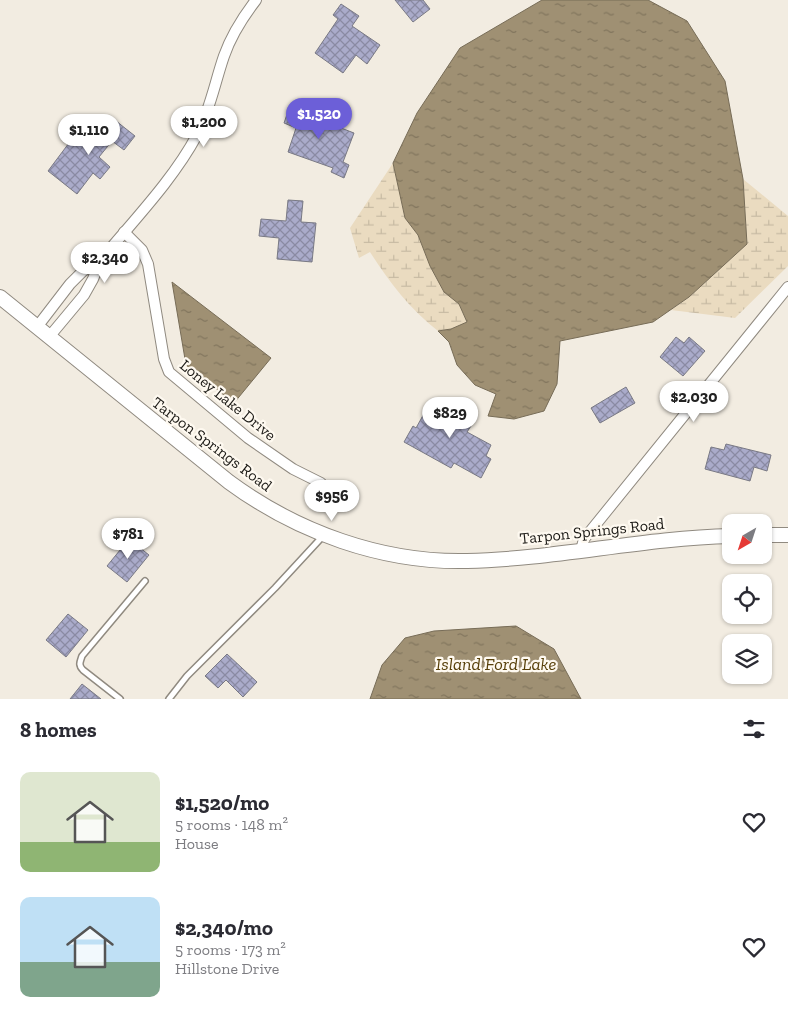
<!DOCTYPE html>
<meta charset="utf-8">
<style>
body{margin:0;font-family:"Zilla Slab",serif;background:#f7f7f7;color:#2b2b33;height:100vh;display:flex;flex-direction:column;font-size:19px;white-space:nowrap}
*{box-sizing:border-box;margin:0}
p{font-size:16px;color:#7c7c81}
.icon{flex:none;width:28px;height:28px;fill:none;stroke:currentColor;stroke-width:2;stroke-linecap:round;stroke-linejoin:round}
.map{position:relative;height:699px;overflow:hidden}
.details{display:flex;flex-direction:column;background:#fff;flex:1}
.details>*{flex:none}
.needle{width:32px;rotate:219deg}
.buttons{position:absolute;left:722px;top:514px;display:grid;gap:10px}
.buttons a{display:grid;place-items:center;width:50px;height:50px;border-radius:10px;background:#fff;box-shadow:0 1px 4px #0004;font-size:25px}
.price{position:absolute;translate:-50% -42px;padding:0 11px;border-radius:18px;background:#fff;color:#222;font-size:16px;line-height:32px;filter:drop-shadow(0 1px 2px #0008)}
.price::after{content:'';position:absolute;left:50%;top:30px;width:15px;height:11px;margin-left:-8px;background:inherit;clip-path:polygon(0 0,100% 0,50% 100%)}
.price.current{background:#6c5fd8;color:#fff}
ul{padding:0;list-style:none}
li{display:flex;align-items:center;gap:15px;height:125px;padding:0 20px}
li span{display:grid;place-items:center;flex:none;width:140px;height:100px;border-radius:10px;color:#555}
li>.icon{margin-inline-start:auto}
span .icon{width:60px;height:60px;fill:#fffc;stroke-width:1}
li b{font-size:21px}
h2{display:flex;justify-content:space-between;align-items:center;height:60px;padding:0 20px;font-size:21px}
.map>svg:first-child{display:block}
</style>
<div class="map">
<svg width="788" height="699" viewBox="0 0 788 699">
<defs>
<pattern id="wetland-marsh" width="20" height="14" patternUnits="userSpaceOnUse" patternTransform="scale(1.25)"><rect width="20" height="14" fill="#eadbc0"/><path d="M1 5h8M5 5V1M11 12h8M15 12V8" fill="none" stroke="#c8bba4"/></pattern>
<pattern id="water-ripples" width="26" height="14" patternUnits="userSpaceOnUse" patternTransform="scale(1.25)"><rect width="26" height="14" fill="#9f9073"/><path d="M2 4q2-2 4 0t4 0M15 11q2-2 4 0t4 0" fill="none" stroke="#81755d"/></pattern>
<pattern id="building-cross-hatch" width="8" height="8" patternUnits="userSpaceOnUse" patternTransform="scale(1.25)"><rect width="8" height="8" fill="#aaabca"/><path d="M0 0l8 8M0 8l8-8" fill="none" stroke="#8a8aa3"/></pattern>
</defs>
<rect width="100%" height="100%" fill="#f2ece1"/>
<g fill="url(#wetland-marsh)">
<path d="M393 163 405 218 418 235 430 266 444 292 459 304 467 322 451 329 438 331C410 309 389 282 370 252L359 258 350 228Z"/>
<path d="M743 179 788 216V266L735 318 671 310 689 297 747 244Z"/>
</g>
<g fill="url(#water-ripples)" stroke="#776c57">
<path d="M542 0H648L687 21 725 81 743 179 747 244 689 297 653 322 560 341 557 384 544 411 514 419 488 416 496 394 475 385 457 365 449 342 438 331 451 329 467 322 459 304 444 292 430 266 418 235 405 218 393 163 417 113 460 48Z"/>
<path d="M172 282 271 358 234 403 186 365Z"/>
<path d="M516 626 554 649 581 699H370L382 665 405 638 434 631Z"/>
</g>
<g fill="url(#building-cross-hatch)" stroke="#797984">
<path d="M395 0H423L430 9 413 22Z"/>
<path d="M341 4 359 16 352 26 380 45 367 64 356 55 343 73 315 53 338 19 333 15Z"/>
<path d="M290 106 342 125 341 128 354 133 343 162 349 165 344 178 331 172 333 168 288 152 296 128 284 123Z"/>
<path d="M111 117 135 136 124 150 112 141 99 157 110 167 100 179 93 173 77 194 48 171 75 135 86 144 94 134 97 136Z"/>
<path d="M288 200 303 201 301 222 316 223 312 262 277 259 279 238 259 236 261 219 286 221Z"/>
<path d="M676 337 684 343 689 337 705 351 683 376 660 357Z"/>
<path d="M626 387 635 403 600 423 591 408Z"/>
<path d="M447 398 467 409 461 421 471 426 467 432 491 445 486 456 491 459 481 478 454 463 451 468 404 442 413 426 416 428 431 401 442 407Z"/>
<path d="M726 444 771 455 767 471 754 467 750 481 705 469 711 447 724 450Z"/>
<path d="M129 539 149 555 127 582 107 566Z"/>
<path d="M68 614 88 630 66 657 46 640Z"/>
<path d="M227 654 257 682 243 697 226 680 218 688 205 676Z"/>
<path d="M82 684 101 699H70Z"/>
</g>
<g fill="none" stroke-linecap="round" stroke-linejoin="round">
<defs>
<g id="service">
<path d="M120 699 83 670C78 665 80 662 82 656L145 581"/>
<path d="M169 699 187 676 275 588 323 536"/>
</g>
<g id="minor">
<path d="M124 232 142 250 148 264 164 359 169 372 248 438 293 469 321 483"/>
<path d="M37 327 70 284 83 271 100 261C133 221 173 180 197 135 210 110 215 82 224 56 231 36 243 17 256 0"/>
<path d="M49 337 84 295 93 279 100 261"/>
<path d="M581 550 584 539 788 287"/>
</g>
<g id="secondary">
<path d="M0 297 229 482C297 532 382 563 467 561 555 559 643 538 731 536"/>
<path d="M764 535H788"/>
</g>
</defs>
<use href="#service" stroke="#908a80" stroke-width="8"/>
<use href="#minor" stroke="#908a80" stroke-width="12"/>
<use href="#secondary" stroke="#908a80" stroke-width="16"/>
<use href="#service" stroke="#fff" stroke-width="5"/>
<use href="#minor" stroke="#fff" stroke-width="10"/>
<use href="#secondary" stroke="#fff" stroke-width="14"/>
</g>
<g text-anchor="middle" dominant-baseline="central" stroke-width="4.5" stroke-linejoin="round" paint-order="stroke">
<g font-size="16" fill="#1b1915" stroke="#fef9f0">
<text transform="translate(228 400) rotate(39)">Loney Lake Drive</text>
<text transform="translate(212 444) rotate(37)">Tarpon Springs Road</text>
<text transform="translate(592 531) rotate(-6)">Tarpon Springs Road</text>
</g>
<g font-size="18" font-style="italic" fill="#58400a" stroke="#fef9f0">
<text x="496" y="664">Island Ford Lake</text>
</g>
</g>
</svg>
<div class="buttons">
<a><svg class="needle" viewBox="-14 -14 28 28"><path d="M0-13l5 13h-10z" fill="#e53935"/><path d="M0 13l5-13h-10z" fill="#7c7c81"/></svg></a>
<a><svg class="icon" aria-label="locate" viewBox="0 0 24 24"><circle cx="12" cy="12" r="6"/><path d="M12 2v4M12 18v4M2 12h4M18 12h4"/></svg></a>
<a><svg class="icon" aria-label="layers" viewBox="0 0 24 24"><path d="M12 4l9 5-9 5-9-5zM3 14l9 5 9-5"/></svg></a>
</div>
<b class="price current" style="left:319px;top:140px">$1,520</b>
<b class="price" style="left:204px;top:148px">$1,200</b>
<b class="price" style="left:89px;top:156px">$1,110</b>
<b class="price" style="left:105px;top:284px">$2,340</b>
<b class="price" style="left:694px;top:423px">$2,030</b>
<b class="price" style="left:450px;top:439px">$829</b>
<b class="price" style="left:332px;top:522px">$956</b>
<b class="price" style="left:128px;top:560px">$781</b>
</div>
<section class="details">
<h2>8 homes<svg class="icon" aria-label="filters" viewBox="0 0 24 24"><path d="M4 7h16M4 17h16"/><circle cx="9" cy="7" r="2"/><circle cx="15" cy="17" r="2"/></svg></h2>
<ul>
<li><span style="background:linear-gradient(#dfe7d0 70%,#8fb573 0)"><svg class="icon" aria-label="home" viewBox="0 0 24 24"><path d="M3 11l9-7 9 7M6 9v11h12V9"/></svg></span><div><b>$1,520/mo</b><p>5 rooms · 148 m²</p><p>House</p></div><svg class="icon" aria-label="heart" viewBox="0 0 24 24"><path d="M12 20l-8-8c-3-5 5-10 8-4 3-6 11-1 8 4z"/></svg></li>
<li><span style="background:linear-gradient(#bfe0f5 65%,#7fa58c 0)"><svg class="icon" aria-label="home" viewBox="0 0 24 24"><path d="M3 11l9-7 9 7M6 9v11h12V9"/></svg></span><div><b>$2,340/mo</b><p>5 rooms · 173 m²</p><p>Hillstone Drive</p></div><svg class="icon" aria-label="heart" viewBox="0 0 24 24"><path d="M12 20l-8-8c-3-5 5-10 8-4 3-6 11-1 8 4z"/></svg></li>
</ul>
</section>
